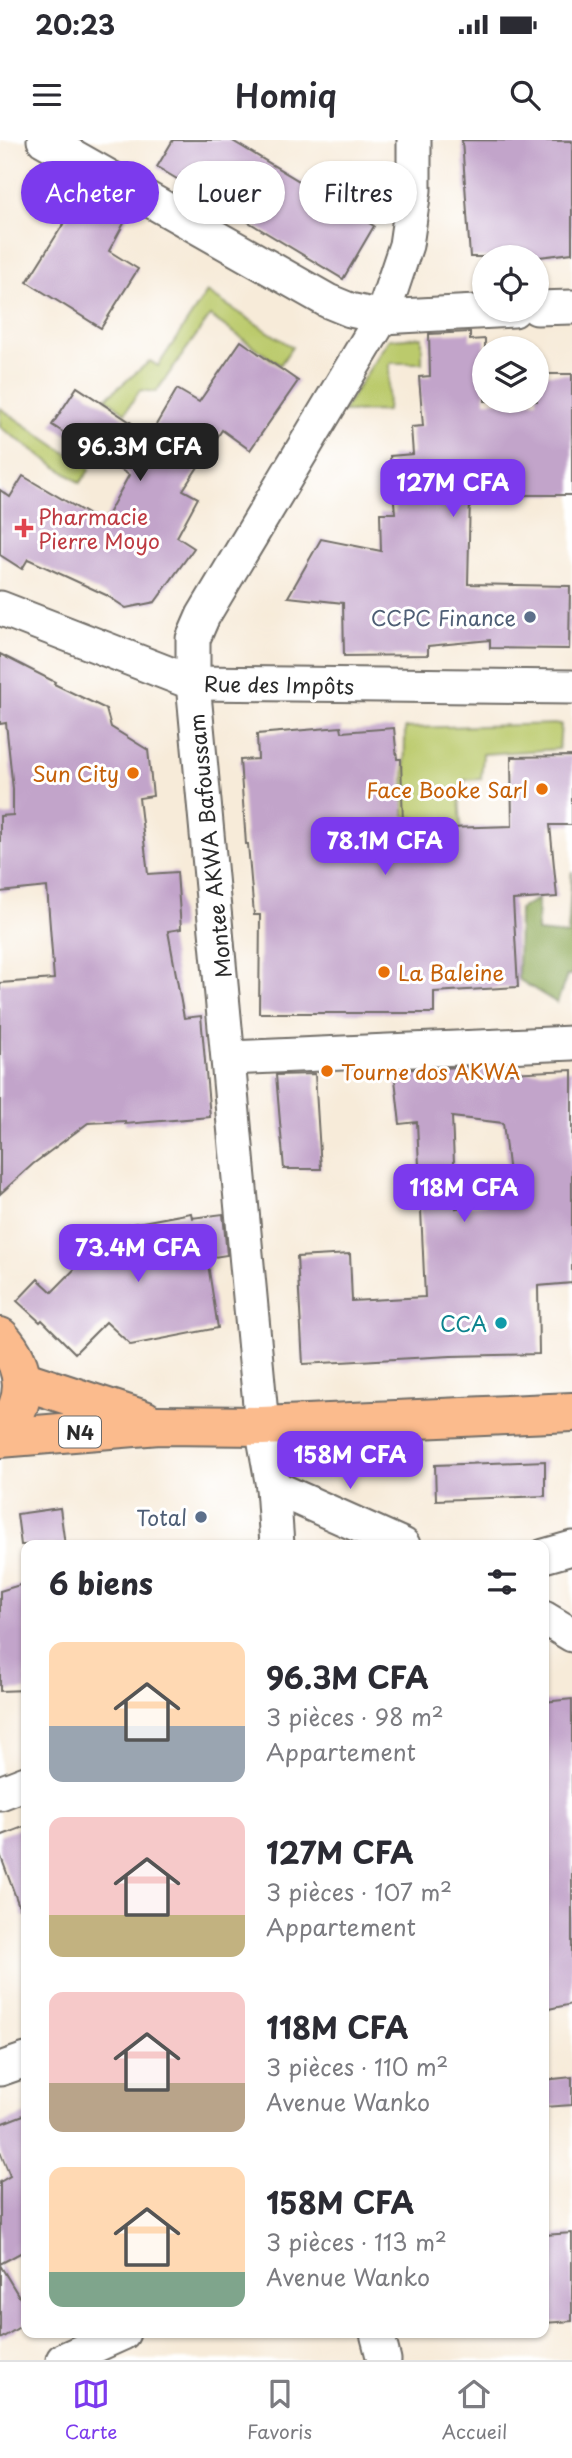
<!DOCTYPE html>
<html lang="fr">
<meta charset="utf-8">
<style>
body{margin:0;font-family:"Playpen Sans",sans-serif;background:#f7f7f7;color:#2b2b33;height:100vh;display:flex;flex-direction:column;font-size:26px;white-space:nowrap}
*{box-sizing:border-box;margin:0}
p{font-size:23px;color:#7c7c81}
.icon{flex:none;width:38px;height:38px;fill:none;stroke:currentColor;stroke-width:2;stroke-linecap:round;stroke-linejoin:round}
.map{position:relative;flex:1;overflow:hidden}
.details{position:absolute;left:21px;top:1400px;width:528px;height:798px;display:flex;flex-direction:column;background:#fff;border-radius:14px;box-shadow:0 2px 5px #0004}
.details>*{flex:none}
.guide{position:absolute;left:21px;top:21px;width:530px;height:63px;display:flex;gap:14px}
.fabs{position:absolute;left:472px;top:105px;display:grid;gap:14px}
.fabs a{display:grid;place-items:center;width:77px;height:77px;border-radius:50%;background:#fff;box-shadow:0 2px 5px #0004;font-size:35px}
.price{position:absolute;translate:-50% -60px;padding:0 16px;border-radius:14px;background:#7c3aed;color:#fff;font-size:23px;line-height:46px;filter:drop-shadow(0 2px 4px #0008)}
.price::after{content:'';position:absolute;left:50%;top:42px;width:21px;height:16px;margin-left:-10px;background:inherit;clip-path:polygon(0 0,100% 0,50% 100%)}
.price.selected{background:#222;color:#fff}
ul{padding:0;list-style:none}
li{display:flex;align-items:center;gap:21px;height:175px;padding:0 28px}
li span{display:grid;place-items:center;flex:none;width:196px;height:140px;border-radius:14px;color:#555}
li>.icon{margin-inline-start:auto}
span .icon{width:84px;height:84px;fill:#fffc;stroke-width:1}
li b{font-size:30px}
h2{display:flex;justify-content:space-between;align-items:center;height:84px;padding:0 28px;font-size:30px}
.tag{padding:0 24px;border-radius:32px;background:#fff;box-shadow:0 2px 5px #0004;font-size:24px;line-height:63px}
.tag.selected{background:#7c3aed;color:#fff}
.status{display:flex;justify-content:space-between;align-items:center;height:49px;padding:0 35px;background:#fff;direction:ltr}
.status svg{height:19px;fill:currentColor}
header{display:flex;justify-content:space-between;align-items:center;height:91px;padding:0 28px;background:#fff;font-size:32px;font-weight:600}
.tab-bar{display:flex;justify-content:space-around;align-items:center;height:98px;border-top:2px solid #e1e1e2;background:#fff;font-size:19px;color:#7c7c81}
.tab-bar a{display:grid;justify-items:center;gap:4px}
.tab-bar .selected{color:#7c3aed}
.map>svg:first-child{display:block}
</style>
<div class="status"><b>20:23</b><svg viewBox="0 0 49 12"><path d="M0 12V9h3v3zM5 12V6h3v6zM10 12V3h3v9zM15 12V0h3v12zM26 1h20v11H26zM47 4h2v5h-2z"/></svg></div>
<header><svg class="icon" aria-label="menu" viewBox="0 0 24 24"><path d="M4 6h16M4 12h16M4 18h16"/></svg>Homiq<svg class="icon" aria-label="search" viewBox="0 0 24 24"><circle cx="10" cy="10" r="6"/><path d="M15 15l6 6"/></svg></header>
<div class="map">
<svg width="572" height="2220" viewBox="0 0 572 2220">
<rect width="100%" height="100%" fill="#fff"/>
<filter id="ink" filterUnits="userSpaceOnUse"><feTurbulence type="fractalNoise" baseFrequency=".0143" numOctaves="2"/><feDisplacementMap in="SourceGraphic" scale="14" xChannelSelector="R" yChannelSelector="G"/><feConvolveMatrix kernelMatrix="1 2 1 2 8 2 1 2 1" color-interpolation-filters="sRGB"/></filter>
<filter id="wash" filterUnits="userSpaceOnUse"><feTurbulence type="fractalNoise" baseFrequency=".00686" numOctaves="4" result="noise"/><feDisplacementMap in="SourceGraphic" scale="28" xChannelSelector="R" yChannelSelector="G"/><feGaussianBlur stdDeviation="1.57" result="paint"/><feColorMatrix in="noise" values="0 0 0 0 0 0 0 0 0 0 0 0 0 0 0 0 0 1.4 0 .05"/><feComposite in="paint" operator="in"/></filter>
<g filter="url(#wash)">
<rect width="100%" height="100%" fill="#f7ebd9"/>
<g fill="#bbca6c" stroke="#737a4c" stroke-width="2">
<path d="M207 152 292 207 280 225 210 176 156 252 140 250 125 273 106 258 150 221 158 226Z"/>
<path d="M422 197V223H390L387 271 342 272 389 199Z"/>
<path d="M0 268 90 329 80 343 0 287Z"/>
<path d="M561 584 559 609 483 614 481 639 465 640 459 654 461 687 404 676 405 588Z"/>
</g>
<path fill="#94ae60" stroke="#606c46" stroke-width="2" d="M572 731V835H567L557 863 518 839 519 769 538 759 537 792 568 795Z"/>
<g id="blocks">
<g fill="#c2a4ca" fill-rule="evenodd">
<path d="M173 0H231L374 86 343 139 157 27Z"/>
<path d="M462 0 572 1V113L539 117H470Z"/>
<path d="M84 51 129 74 109 111 138 129 101 188 27 142Z"/>
<path d="M470 192V200L485 199V261H537V234H572V355H470L468 444 570 446 569 509 490 508V500L428 506V515L344 516 343 463 288 457 321 399 381 411 380 373H395L390 316 413 314 411 287 423 286 419 237 430 236 429 194Z"/>
<path d="M241 201 298 241 250 310 222 290 183 350 198 358 177 397 194 408 155 462 126 468 106 455 28 419 22 429 0 415V350L10 357 23 336 103 383 129 335 52 285 77 247 150 295 177 249 199 262Z"/>
<path d="M0 514 55 542 54 544 106 569 111 587 148 610 153 656 139 658 148 734 177 732 181 789 168 791 184 878 201 876 210 977 125 984V981L88 983 33 1024 0 1054V843L54 839 47 747 0 752V676L13 675V649L6 583 0 584Z"/>
<path d="M341 587 342 592 394 588 397 619H401L403 685 415 684V689L512 686 511 617 572 616V685H550L557 757 513 760 518 847 434 852V873H259L260 775H254L248 704H246L240 620 258 619 257 594Z"/>
<path d="M509 925V933L572 930V1143L538 1146 539 1214 451 1216 303 1224 297 1117 350 1114 352 1161 425 1157 417 982 400 984 394 930ZM452 977 503 983 512 1060 456 1068Z"/>
<path d="M315 934 321 1029H284L276 935Z"/>
<path d="M191 1073 192 1078 223 1074 227 1115 207 1118 218 1188 131 1205 106 1182 75 1213 42 1180 40 1182 17 1161 38 1139 52 1152 116 1087Z"/>
<path d="M545 1321V1356L436 1360 435 1325Z"/>
<path d="M60 1368 65 1405H21L17 1374Z"/>
<path d="M26 1443V1550L0 1551V1451Z"/>
<path d="M572 1559V1864L544 1870V1562Z"/>
<path d="M26 1686V1776L23 1777 0 1714V1696Z"/>
<path d="M572 1937V1965L544 1967V1940Z"/>
<path d="M26 1974V2110L0 2124V2042L10 2036 0 2011V1984Z"/>
<path d="M572 2093V2181L544 2183V2095Z"/>
<path d="M0 2125 26 2168V2183L0 2199Z"/>
</g>
</g>
</g>
<g filter="url(#ink)">
<use href="#blocks" fill-opacity="0" stroke="#726e68" stroke-width="2"/>
<g fill="none" stroke-linecap="round" stroke-linejoin="round">
<defs>
<g id="minor">
<path d="M44 0 328 161 350 170 382 177 514 170"/>
<path d="M537 168 572 167"/>
<path d="M0 468 193 543 572 547"/>
<path d="M229 918 572 903"/>
<path d="M273 1347 403 1405"/>
<path d="M277 1405 273 1347 262 1286 193 543V499L203 476 382 177 406 105 414 50V0"/>
<path d="M544 1416 572 1408"/>
<path d="M544 1478 572 1495"/>
<path d="M0 1653 26 1643"/>
<path d="M0 1929 26 1920"/>
<path d="M377 2193 384 2220"/>
<path d="M63 2220 123 2193"/>
</g>
<g id="highway">
<path d="M0 1197C26 1225 32 1263 0 1290"/>
<path d="M22 1240 144 1280"/>
<path d="M0 1298 159 1285 262 1286 572 1272"/>
</g>
</defs>
<use href="#minor" stroke="#726e68" stroke-width="37"/>
<use href="#highway" stroke="#726e68" stroke-width="42"/>
<use href="#minor" stroke="#fff" stroke-width="33"/>
<use href="#highway" stroke="#fbbb8d" stroke-width="38"/>
</g>
</g>
<path fill="#e0444e" stroke="#fff" stroke-width="2.5" d="M20.5 377.5h7v7h7v7h-7v7h-7v-7h-7v-7h7z"/>
<g fill="#5c6f8a" stroke="#fff" stroke-width="2.5">
<circle cx="530" cy="477" r="7"/>
<circle cx="201" cy="1377" r="7"/>
</g>
<g fill="#e8710a" stroke="#fff" stroke-width="2.5">
<circle cx="133" cy="633" r="7"/>
<circle cx="542" cy="649" r="7"/>
<circle cx="384" cy="832" r="7"/>
<circle cx="327" cy="931" r="7"/>
</g>
<circle fill="#0f9aa8" stroke="#fff" stroke-width="2.5" cx="501" cy="1183" r="7"/>
<g text-anchor="middle" dominant-baseline="central" stroke-width="6" stroke-linejoin="round" paint-order="stroke">
<rect fill="#fff" stroke="#6b6b6b" stroke-width="2" x="59" y="1276.5" width="42" height="31" rx="5"/>
<g font-size="19" font-weight="bold" fill="#2b2b2b">
<text x="80" y="1292">N4</text>
</g>
<g font-size="21" fill="#be3a42" stroke="#fff" text-anchor="start">
<text x="38" y="376">Pharmacie<tspan x="38" dy="24">Pierre Moyo</tspan></text>
</g>
<g font-size="21" fill="#4e5e75" stroke="#fff" text-anchor="end">
<text x="516" y="477">CCPC Finance</text>
<text x="187" y="1377">Total</text>
</g>
<g font-size="21" fill="#2b2b2b" stroke="#fff">
<text transform="translate(279 544) rotate(1)">Rue des Impôts</text>
<text transform="translate(209 706) rotate(-96)">Montee AKWA Bafoussam</text>
</g>
<g font-size="21" fill="#c56008" stroke="#fff" text-anchor="end">
<text x="119" y="633">Sun City</text>
<text x="528" y="649">Face Booke Sarl</text>
<text x="398" y="832" text-anchor="start">La Baleine</text>
<text x="341" y="931" text-anchor="start">Tourne dos AKWA</text>
</g>
<g font-size="21" fill="#0d838f" stroke="#fff" text-anchor="end">
<text x="487" y="1183">CCA</text>
</g>
</g>
</svg>
<div class="fabs">
<a><svg class="icon" aria-label="locate" viewBox="0 0 24 24"><circle cx="12" cy="12" r="6"/><path d="M12 2v4M12 18v4M2 12h4M18 12h4"/></svg></a>
<a><svg class="icon" aria-label="layers" viewBox="0 0 24 24"><path d="M12 4l9 5-9 5-9-5zM3 14l9 5 9-5"/></svg></a>
</div>
<b class="price selected" style="left:140px;top:343px">96.3M CFA</b>
<b class="price" style="left:453px;top:379px">127M CFA</b>
<b class="price" style="left:385px;top:737px">78.1M CFA</b>
<b class="price" style="left:464px;top:1084px">118M CFA</b>
<b class="price" style="left:138px;top:1144px">73.4M CFA</b>
<b class="price" style="left:350px;top:1351px">158M CFA</b>
<div class="guide">
<a class="tag selected">Acheter</a>
<a class="tag">Louer</a>
<a class="tag">Filtres</a>
</div>
<section class="details">
<h2>6 biens<svg class="icon" aria-label="filters" viewBox="0 0 24 24"><path d="M4 7h16M4 17h16"/><circle cx="9" cy="7" r="2"/><circle cx="15" cy="17" r="2"/></svg></h2>
<ul>
<li><span style="background:linear-gradient(#ffd9b3 60%,#9aa5b1 0)"><svg class="icon" aria-label="home" viewBox="0 0 24 24"><path d="M3 11l9-7 9 7M6 9v11h12V9"/></svg></span><div><b>96.3M CFA</b><p>3 pièces · 98 m²</p><p>Appartement</p></div></li>
<li><span style="background:linear-gradient(#f6c9c9 70%,#c2b280 0)"><svg class="icon" aria-label="home" viewBox="0 0 24 24"><path d="M3 11l9-7 9 7M6 9v11h12V9"/></svg></span><div><b>127M CFA</b><p>3 pièces · 107 m²</p><p>Appartement</p></div></li>
<li><span style="background:linear-gradient(#f6c9c9 65%,#b9a48a 0)"><svg class="icon" aria-label="home" viewBox="0 0 24 24"><path d="M3 11l9-7 9 7M6 9v11h12V9"/></svg></span><div><b>118M CFA</b><p>3 pièces · 110 m²</p><p>Avenue Wanko</p></div></li>
<li><span style="background:linear-gradient(#ffd9b3 75%,#7fa58c 0)"><svg class="icon" aria-label="home" viewBox="0 0 24 24"><path d="M3 11l9-7 9 7M6 9v11h12V9"/></svg></span><div><b>158M CFA</b><p>3 pièces · 113 m²</p><p>Avenue Wanko</p></div></li>
</ul>
</section>
</div>
<nav class="tab-bar">
<a class="selected"><svg class="icon" aria-label="map" viewBox="0 0 24 24"><path d="M3 6l6-2 6 2 6-2v14l-6 2-6-2-6 2zM9 4v14M15 6v14"/></svg>Carte</a>
<a><svg class="icon" aria-label="saved" viewBox="0 0 24 24"><path d="M7 4h10v16l-5-4-5 4z"/></svg>Favoris</a>
<a><svg class="icon" aria-label="home" viewBox="0 0 24 24"><path d="M3 11l9-7 9 7M6 9v11h12V9"/></svg>Accueil</a>
</nav>
